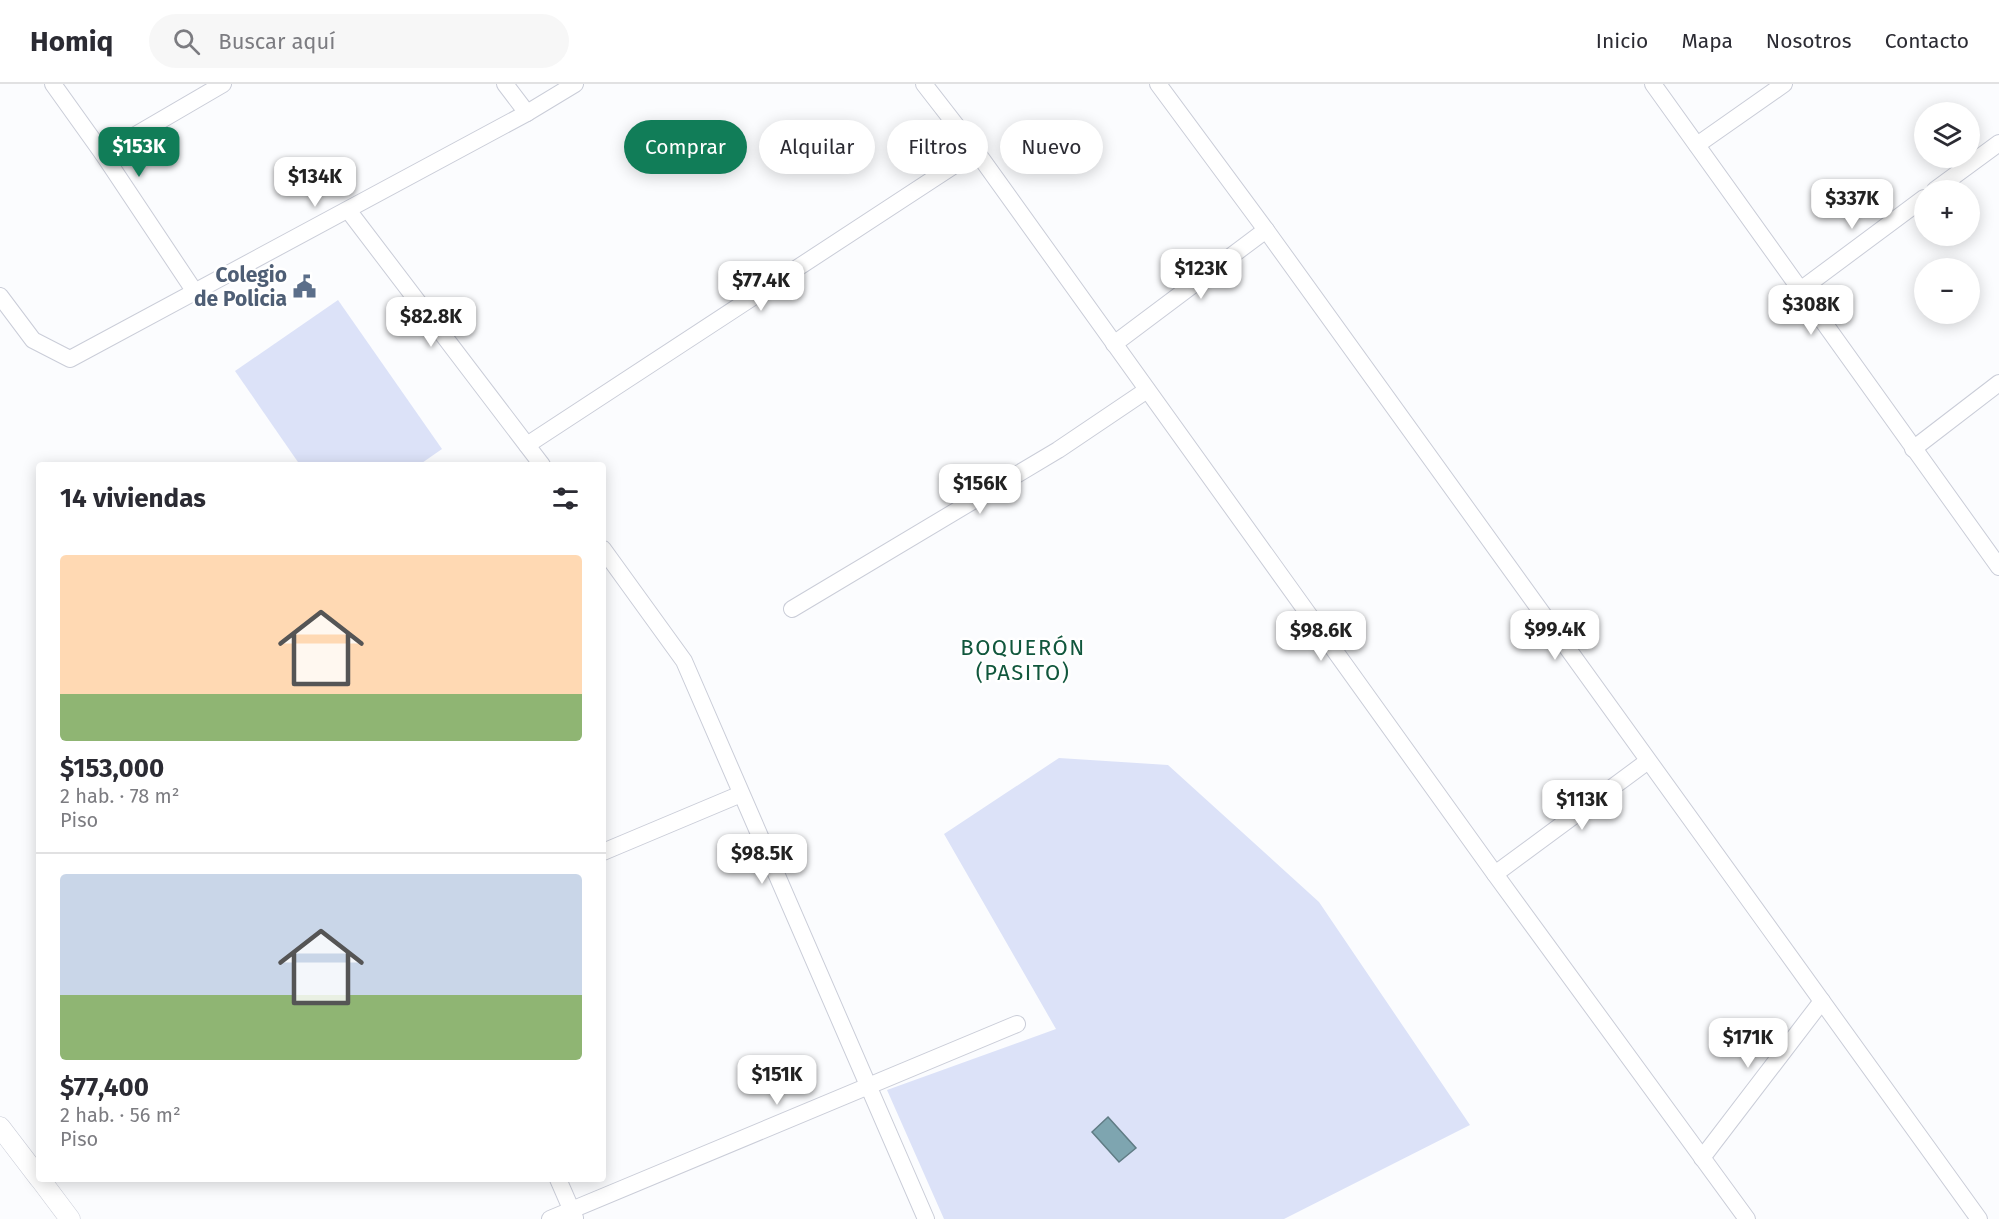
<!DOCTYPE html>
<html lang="es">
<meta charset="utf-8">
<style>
body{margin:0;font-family:"Fira Sans",sans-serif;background:#f7f7f7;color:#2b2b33;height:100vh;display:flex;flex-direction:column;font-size:22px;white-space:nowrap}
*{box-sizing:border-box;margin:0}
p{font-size:20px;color:#7c7c81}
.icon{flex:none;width:33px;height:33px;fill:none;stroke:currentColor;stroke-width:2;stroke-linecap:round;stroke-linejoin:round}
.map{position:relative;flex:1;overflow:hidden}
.details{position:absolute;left:36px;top:378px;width:570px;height:720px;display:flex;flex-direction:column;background:#fff;border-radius:6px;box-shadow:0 3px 15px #0003}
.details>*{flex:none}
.banner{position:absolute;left:624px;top:36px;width:570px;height:54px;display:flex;gap:12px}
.buttons{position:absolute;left:1914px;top:18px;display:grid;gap:12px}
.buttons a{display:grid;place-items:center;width:66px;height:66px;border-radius:50%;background:#fff;box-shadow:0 3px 15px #0003;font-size:30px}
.price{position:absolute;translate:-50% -51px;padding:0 14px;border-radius:12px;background:#fff;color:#222;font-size:20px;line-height:39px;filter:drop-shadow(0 2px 3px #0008)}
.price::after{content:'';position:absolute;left:50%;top:36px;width:18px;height:14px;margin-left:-9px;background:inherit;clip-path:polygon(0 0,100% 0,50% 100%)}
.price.current{background:#117d58;color:#fff}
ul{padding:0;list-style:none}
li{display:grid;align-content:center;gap:12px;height:318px;padding:0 24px}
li+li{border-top:2px solid #e1e1e2}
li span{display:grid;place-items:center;height:186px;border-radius:6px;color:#555}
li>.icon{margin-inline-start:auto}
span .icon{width:108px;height:108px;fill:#fffc;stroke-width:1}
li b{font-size:26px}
h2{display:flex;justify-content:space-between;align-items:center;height:72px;padding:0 24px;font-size:26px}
.tag{padding:0 21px;border-radius:27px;background:#fff;box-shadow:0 3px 15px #0003;font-size:21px;line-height:54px}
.tag.current{background:#117d58;color:#fff}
header{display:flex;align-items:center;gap:36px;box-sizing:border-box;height:84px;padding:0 30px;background:#fff;border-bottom:2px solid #e1e1e2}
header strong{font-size:28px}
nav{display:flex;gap:33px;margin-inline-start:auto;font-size:21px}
.search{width:420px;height:54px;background:#f7f7f7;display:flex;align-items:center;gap:15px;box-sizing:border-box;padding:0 21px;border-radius:33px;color:#7c7c81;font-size:22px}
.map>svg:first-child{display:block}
</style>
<header>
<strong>Homiq</strong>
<div class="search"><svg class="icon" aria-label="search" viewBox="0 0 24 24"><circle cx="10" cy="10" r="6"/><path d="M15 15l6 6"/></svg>Buscar aquí</div>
<nav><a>Inicio</a><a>Mapa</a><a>Nosotros</a><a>Contacto</a></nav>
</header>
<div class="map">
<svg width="1999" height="1135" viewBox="0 0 1999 1135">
<rect width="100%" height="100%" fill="#fbfcfe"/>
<g fill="#dce2f8">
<path d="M338 216 442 365 419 381H300L235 287Z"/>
<path d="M1059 674 1168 681 1319 818 1470 1041 1284 1135H944L887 1006 1056 945 944 750Z"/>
</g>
<path fill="#7ea5b0" stroke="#607c85" stroke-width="1.5" d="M1108 1033 1136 1064 1119 1078 1092 1048Z"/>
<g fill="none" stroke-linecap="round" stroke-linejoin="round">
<defs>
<g id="minor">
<path d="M53 0 103 70 195 208"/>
<path d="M505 0 527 29"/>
<path d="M924 0 976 67 1495 790 1747 1135"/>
<path d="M1158 0 1266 146 1979 1135"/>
<path d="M1653 0 1999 483"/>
<path d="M1697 61 1784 0"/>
<path d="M103 70 223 0"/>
<path d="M1935 106 1999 59"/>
<path d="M348 126 542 381"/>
<path d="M1799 207 1924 114"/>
<path d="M0 212 33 256 70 275 527 29 575 0"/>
<path d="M1114 260 1266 146"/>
<path d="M527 361 976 67"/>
<path d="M1913 365 1999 299"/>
<path d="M603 465 684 577 926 1135"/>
<path d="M792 525 1058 366 1147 306"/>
<path d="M603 768 741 710"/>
<path d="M1495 790 1648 677"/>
<path d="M1702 1074 1822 917"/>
<path d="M558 1095 575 1134"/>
<path d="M550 1135 1017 940"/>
</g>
<g id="tertiary">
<path d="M0 1043 39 1094"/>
<path d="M40 1095 70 1135"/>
</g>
</defs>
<use href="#minor" stroke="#cacdd8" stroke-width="18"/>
<use href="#tertiary" stroke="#cacdd8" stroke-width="21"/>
<use href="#minor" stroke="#fff" stroke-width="16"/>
<use href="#tertiary" stroke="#fff" stroke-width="20"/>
</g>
<defs>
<symbol id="civic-bare" viewBox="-9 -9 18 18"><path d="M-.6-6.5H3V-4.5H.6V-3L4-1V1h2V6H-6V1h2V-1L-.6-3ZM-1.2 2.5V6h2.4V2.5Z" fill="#5c6f8a" stroke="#fff" stroke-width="2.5" paint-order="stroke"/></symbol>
</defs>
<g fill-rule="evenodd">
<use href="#civic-bare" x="288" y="186" width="33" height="33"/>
</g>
<g text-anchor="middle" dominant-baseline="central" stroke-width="5" stroke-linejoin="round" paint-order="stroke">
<g font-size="21" font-weight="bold" fill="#4e5e75" stroke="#fff" text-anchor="end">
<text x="287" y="191">Colegio<tspan x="287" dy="24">de Policia</tspan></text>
</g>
<g font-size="22" letter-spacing="1.5" fill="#11573d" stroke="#fff">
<text x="1023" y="563">BOQUERÓN<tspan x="1023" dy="25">(PASITO)</tspan></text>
</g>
</g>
</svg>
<div class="buttons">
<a><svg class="icon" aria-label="layers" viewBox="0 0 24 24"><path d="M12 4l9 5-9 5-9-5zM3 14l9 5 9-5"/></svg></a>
<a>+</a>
<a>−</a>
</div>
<b class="price current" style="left:139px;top:94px">$153K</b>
<b class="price" style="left:315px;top:124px">$134K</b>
<b class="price" style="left:1852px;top:146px">$337K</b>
<b class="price" style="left:1201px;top:216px">$123K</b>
<b class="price" style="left:761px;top:228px">$77.4K</b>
<b class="price" style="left:1811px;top:252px">$308K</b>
<b class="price" style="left:431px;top:264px">$82.8K</b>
<b class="price" style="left:980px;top:431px">$156K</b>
<b class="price" style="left:1555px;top:577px">$99.4K</b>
<b class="price" style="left:1321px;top:578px">$98.6K</b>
<b class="price" style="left:1582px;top:747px">$113K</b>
<b class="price" style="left:762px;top:801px">$98.5K</b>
<b class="price" style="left:1748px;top:985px">$171K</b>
<b class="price" style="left:777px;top:1022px">$151K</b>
<div class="banner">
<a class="tag current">Comprar</a>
<a class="tag">Alquilar</a>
<a class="tag">Filtros</a>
<a class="tag">Nuevo</a>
</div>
<section class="details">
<h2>14 viviendas<svg class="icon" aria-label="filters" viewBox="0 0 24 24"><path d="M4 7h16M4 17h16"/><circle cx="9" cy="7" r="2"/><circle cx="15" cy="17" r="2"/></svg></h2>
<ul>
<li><span style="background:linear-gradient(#ffd9b3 75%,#8fb573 0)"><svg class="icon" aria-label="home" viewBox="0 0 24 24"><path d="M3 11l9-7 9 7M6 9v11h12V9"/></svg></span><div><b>$153,000</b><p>2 hab. · 78 m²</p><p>Piso</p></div></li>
<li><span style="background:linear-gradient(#c9d6e8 65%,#8fb573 0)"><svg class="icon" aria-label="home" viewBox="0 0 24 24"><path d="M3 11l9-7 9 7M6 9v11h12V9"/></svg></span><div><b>$77,400</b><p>2 hab. · 56 m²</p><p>Piso</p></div></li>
</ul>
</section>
</div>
